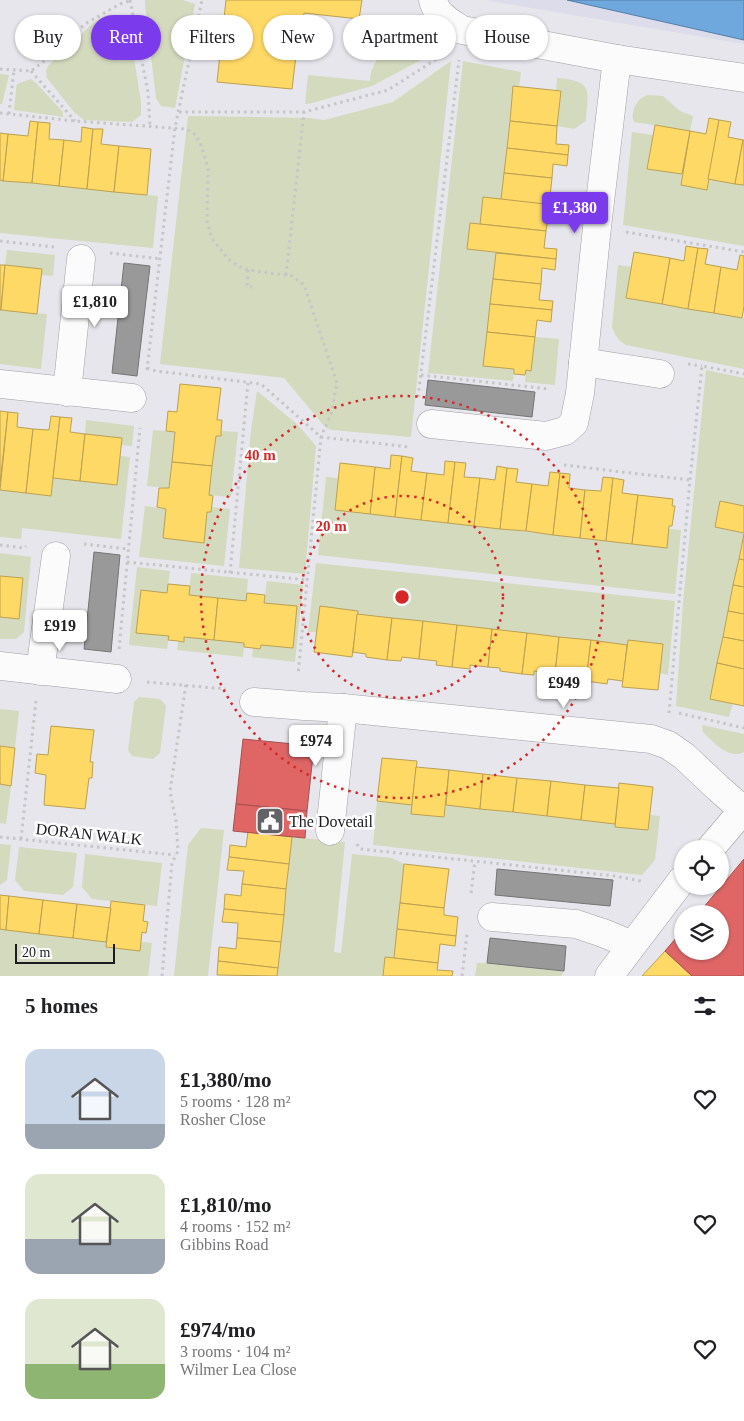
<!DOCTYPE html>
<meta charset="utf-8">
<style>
body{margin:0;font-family:"Times New Roman",serif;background:#f2f2f2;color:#202124;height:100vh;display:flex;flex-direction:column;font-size:19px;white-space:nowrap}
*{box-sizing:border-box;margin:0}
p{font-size:16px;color:#757577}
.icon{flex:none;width:28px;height:28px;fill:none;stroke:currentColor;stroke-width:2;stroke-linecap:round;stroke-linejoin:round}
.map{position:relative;height:976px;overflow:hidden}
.panel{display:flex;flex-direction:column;background:#fff;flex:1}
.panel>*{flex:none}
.guide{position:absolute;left:15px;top:15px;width:715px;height:45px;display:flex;gap:10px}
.controls{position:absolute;left:674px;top:840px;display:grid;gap:10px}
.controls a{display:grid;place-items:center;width:55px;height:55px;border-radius:50%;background:#fff;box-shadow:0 1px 4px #0004;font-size:25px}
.scale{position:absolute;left:15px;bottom:12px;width:100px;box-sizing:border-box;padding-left:5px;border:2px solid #1c1c20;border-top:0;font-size:14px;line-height:18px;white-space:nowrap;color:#1c1c20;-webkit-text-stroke:4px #fff;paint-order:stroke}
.price{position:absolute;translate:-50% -42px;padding:0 11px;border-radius:5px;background:#fff;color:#222;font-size:16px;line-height:32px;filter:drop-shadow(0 1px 2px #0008)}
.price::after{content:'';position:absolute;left:50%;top:30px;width:15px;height:11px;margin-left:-8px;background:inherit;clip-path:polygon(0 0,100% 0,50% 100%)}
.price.active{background:#7c3aed;color:#fff}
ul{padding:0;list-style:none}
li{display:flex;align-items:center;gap:15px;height:125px;padding:0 25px}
li span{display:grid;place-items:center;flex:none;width:140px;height:100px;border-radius:15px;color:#555}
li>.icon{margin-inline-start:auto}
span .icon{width:60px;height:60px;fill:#fffc;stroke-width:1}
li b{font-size:21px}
h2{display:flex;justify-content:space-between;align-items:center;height:60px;padding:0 25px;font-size:21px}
.pill{padding:0 18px;border-radius:22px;background:#fff;box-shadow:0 1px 4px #0004;font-size:18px;line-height:45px}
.pill.active{background:#7c3aed;color:#fff}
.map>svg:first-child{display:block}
</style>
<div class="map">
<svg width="744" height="976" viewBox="0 0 744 976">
<rect width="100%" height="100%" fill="#e6e6ec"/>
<path fill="#dcdcea" d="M488 0H744V44L490 1Z"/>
<g fill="#d4dabe">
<path d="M145 0H183L195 4 175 108 161 106 156 98 145 5Z"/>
<path d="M107 15H123L128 21 141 102V115L132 122 84 120 74 112 47 78 46 71 48 66 93 23Z"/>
<path d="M420 38 438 51 372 86 312 103 305 104 308 75 370 81C372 51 395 47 420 38Z"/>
<path d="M451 61 411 437 332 430 326 428 284 378 160 364 188 116 309 118 324 120 393 102Z"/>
<path d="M463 61 521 72 519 87 513 86 501 200 483 198 480 224 470 223 467 249 496 253 483 366 514 369 513 381 428 373Z"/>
<path d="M0 74 9 75 2 104H0Z"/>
<path d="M557 78C594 81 588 90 586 121L574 129 557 126 561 91 556 90Z"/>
<path d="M31 79 36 83 63 112V117L14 110 16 90 17 84Z"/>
<path d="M648 95 663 96 680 111 693 116 690 131 634 122C630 111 637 98 648 95Z"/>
<path d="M632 132 653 135 647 169 682 174 681 185 706 189 708 179 744 185V246L623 225Z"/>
<path d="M0 180 158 196 153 248 0 233Z"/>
<path d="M7 250 55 255 53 276 41 275 42 269 5 265Z"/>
<path d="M618 265 631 267 626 298 744 318V369L626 345C618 340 615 335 612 327Z"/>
<path d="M0 310 47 314 41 369 0 364Z"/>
<path d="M535 337 559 339 555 385 525 382 526 370 531 371Z"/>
<path d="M706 370 744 378V506L720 501 715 527 744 533 710 699 733 703 729 717 676 706 683 603Z"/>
<path d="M257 391 298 425 316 446 305 574 239 568 251 430Z"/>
<path d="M86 420 134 426 132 446 121 445 85 434Z"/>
<path d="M153 430 175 432 169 488 147 486Z"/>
<path d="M221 431 238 432 231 497 209 495 216 436H220Z"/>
<path d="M120 456 130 457 121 539 22 528 21 539 0 537V490L51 496 53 478 116 485Z"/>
<path d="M326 477 338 478 335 510 667 548 669 529 681 530 675 594 318 555Z"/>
<path d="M145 506 166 509 163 538 204 543 207 512H211L212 507 230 509 224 566 139 557Z"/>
<path d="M0 553 31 557 24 632 16 639H0V617L19 619 23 578 0 576Z"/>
<path d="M316 563 675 601 668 675 660 673 628 640 627 645 357 614 320 607 317 632H308Z"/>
<path d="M137 567 170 571 167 593 141 590 136 632 169 636 167 649 129 645Z"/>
<path d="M191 573 248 579 246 601 189 595Z"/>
<path d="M267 581 303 585 295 662 252 657 253 648 260 649 261 645 297 606 264 603Z"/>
<path d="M184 637 244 643 243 657 177 650 178 641 183 642Z"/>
<path d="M139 697 160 699 166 706 160 753 153 759 132 756 128 750 134 702Z"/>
<path d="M0 709 19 711 15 748 0 746Z"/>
<path d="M702 725 744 734V752C729 760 713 742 703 732Z"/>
<path d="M0 784 11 786 6 824 0 823Z"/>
<path d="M377 801 412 805V814L444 817 446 805 615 824V827L648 830 650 815 660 816 655 860 642 875 373 845Z"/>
<path d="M201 828 224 830 208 976H174L188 845Z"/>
<path d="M292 837 345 842 334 952 341 953 352 854 392 858 404 864 394 958 385 957 383 976H277Z"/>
<path d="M0 844 11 845 7 880 0 885Z"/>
<path d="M19 847 77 853 73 887 63 895 24 891 15 880Z"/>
<path d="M85 854 162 863 157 906 92 899 82 887Z"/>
<path d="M0 929 106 942V946L140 951 141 942 152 943 148 976H0Z"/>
<path d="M477 963H487L564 971 561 976H475Z"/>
</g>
<g fill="#ffd966" stroke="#bba051">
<path d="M226 0H362L359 19 304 13 301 38H298L292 89 217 82Z"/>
<path d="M513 86 561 91 557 126 510 121Z"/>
<path d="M709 118 719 120 707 190 681 185 690 131 706 134Z"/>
<path d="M719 120 731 122 728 137 743 140 735 184 708 179Z"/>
<path d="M30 121 38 122 32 183 3 181 8 134 28 136Z"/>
<path d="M510 121 557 126 556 144 569 145 568 155 507 148Z"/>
<path d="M38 122 50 123 49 139 64 140 59 186 32 183Z"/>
<path d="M655 125 690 131 682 174 647 169Z"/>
<path d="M82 127 93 129 87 189 59 186 64 140 81 142Z"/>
<path d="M93 129H103L101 144 119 146 114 192 87 189Z"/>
<path d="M0 133 8 134 3 181 0 180Z"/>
<path d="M743 140H744V185L735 184Z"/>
<path d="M119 146 151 149 147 195 114 192Z"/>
<path d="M507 148 568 155 567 166 553 164 552 178 504 173Z"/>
<path d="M504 173 552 178 550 196 564 197 563 206 501 200Z"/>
<path d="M483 197 563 206 562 219 548 217 546 231 480 224Z"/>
<path d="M470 223 546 231 544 248 557 249 556 259 467 249Z"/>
<path d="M686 246 698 248 688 309 662 304 670 258 684 261Z"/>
<path d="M698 248 708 249 705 264 721 267 714 313 688 309Z"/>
<path d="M634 252 670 258 662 304 626 298Z"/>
<path d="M496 253 556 259 555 270 542 268 541 284 493 279Z"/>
<path d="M740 255 744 256V306L742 318 714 313 721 267 737 270Z"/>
<path d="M0 265H5L1 310H0Z"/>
<path d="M5 265 42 269 37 314 1 310Z"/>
<path d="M493 279 541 284 539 300 553 301 552 310 490 304Z"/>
<path d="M490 304 552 310 551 322 537 320 535 337 487 332Z"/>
<path d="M487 332 535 337 531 371 526 370 525 375 514 374V369L483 366Z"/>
<path d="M180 384 221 388 217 420H222L221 431V436H216L212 466 172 462 175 432 166 431 168 411 177 412Z"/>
<path d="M0 411 8 412 0 483Z"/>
<path d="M8 412 18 413 17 427 33 429 26 493 0 490Z"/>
<path d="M51 416 60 417 51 496 26 493 33 429 49 430Z"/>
<path d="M60 417 72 418 70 432 85 434 80 481 53 478Z"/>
<path d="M85 434 122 438 117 485 80 481Z"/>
<path d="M391 455 402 456 395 517 370 514 375 467 390 469Z"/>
<path d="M402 456 413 458 411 471 427 473 421 520 395 517Z"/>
<path d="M445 461 455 462 448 523 421 520 427 473 444 475Z"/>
<path d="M172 462 212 466 209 495 213 496 211 512H207L204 543 163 538 166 509 157 507 159 488H169Z"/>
<path d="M455 462 466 463 464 477 480 478 474 526 448 523Z"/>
<path d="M340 463 375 467 370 514 335 510Z"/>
<path d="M497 466 507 468 500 529 474 526 480 478 495 480Z"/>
<path d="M507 468 518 469 516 482 532 484 526 531 500 529Z"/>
<path d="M550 472 560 473 553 535 526 531 532 484 548 486Z"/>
<path d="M560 473 570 474 569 488 585 490 580 538 553 535Z"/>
<path d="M603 477 613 478 606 541 580 538 585 490 601 491Z"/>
<path d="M613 478 624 480 622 493 638 495 632 544 606 541Z"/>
<path d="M638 495 673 499 672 506H675L672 526H669L667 548 632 544Z"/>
<path d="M720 501 744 506V533L715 527Z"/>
<path d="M744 534V560L739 559Z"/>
<path d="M739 559 744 560V587L733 585Z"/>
<path d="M0 576 23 578 19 619 0 617Z"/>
<path d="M168 584 190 586 189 595 218 598 214 640 184 637V642L178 641 168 640 169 636 136 633 141 590 167 593Z"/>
<path d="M733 585 744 587V614L728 611Z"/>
<path d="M247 593 265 595 264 603 297 606 293 648 261 645 260 649 253 648 244 647V643L214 640 218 598 246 601Z"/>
<path d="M320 606 358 611 352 657 314 652Z"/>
<path d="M728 611 744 614V641L723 637Z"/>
<path d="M357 614 392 618 387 660 366 657V654L353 652Z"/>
<path d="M392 618 423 621 419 659 402 657 401 661 387 660Z"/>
<path d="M423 621 457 625 452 667 436 665 437 661 419 659Z"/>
<path d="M457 625 492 629 488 667 470 665V669L452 667Z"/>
<path d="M492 629 527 633 522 674 500 671V668L488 667Z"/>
<path d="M527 633 559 637 555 674 534 671V675L522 674Z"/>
<path d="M559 637 591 640 586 681 573 680 574 676 555 674Z"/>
<path d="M723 637 744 641V669L717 663Z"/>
<path d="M591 640 627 645 623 681 608 679 607 684 586 681Z"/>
<path d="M628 640 663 644 658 690 622 687Z"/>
<path d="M717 663 744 669V706L710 699Z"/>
<path d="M51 726 94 730 90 762H93L92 778H89L85 809 44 805 46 775 35 773 37 754 48 755Z"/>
<path d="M0 746 15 748 11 786 0 784Z"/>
<path d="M382 758 417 761 412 805 377 801Z"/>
<path d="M416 767 449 770 444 817 411 814Z"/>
<path d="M449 770 483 774 480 809 446 805Z"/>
<path d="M483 774 517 778 513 812 480 809Z"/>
<path d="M517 778 551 781 547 816 513 812Z"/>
<path d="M551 781 585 785 581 820 547 816Z"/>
<path d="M619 783 653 787 648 830 615 827Z"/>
<path d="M585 785 619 788 615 824 581 820Z"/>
<path d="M248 832 292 837 289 864 229 857 230 845 246 847Z"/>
<path d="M229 857 289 864 286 889 242 884 244 871 227 870Z"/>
<path d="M404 864 449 869 444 908 400 903Z"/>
<path d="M242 884 286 889 284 915 224 909 225 894 241 896Z"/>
<path d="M0 895 9 896 6 930 0 929Z"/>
<path d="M9 896 43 900 39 934 6 930Z"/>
<path d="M43 900 77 904 73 938 39 934Z"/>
<path d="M111 901 145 905 143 921 148 922 146 933 142 932 140 951 106 947Z"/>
<path d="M400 903 444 908V915L458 917 456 936 397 929Z"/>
<path d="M77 904 111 908 106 942 73 938Z"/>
<path d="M224 909 284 915 281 942 237 938 238 923 222 922Z"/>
<path d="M397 929 456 936 455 946 440 944 438 963 394 958Z"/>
<path d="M237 938 281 942 278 968 218 961 219 947 236 949Z"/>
<path d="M665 951 692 976H642Z"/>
<path d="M385 957 438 963 437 970 453 971 452 976H383Z"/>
<path d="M218 961 278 968 277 976 217 975Z"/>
</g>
<g fill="#e06666" stroke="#a55051">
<path d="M243 739 314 746 307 811 236 804Z"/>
<path d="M236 804 307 811 305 838 233 831Z"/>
<path d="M744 859V974L743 976H692L665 951 682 931V951H720V914H698Z"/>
</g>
<path fill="#6fa8dc" stroke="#567ea4" d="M567 0H744V40Z"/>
<g fill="#999" stroke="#747475">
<path d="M124 263 150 266 137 376 112 373Z"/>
<path d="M428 380 535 392 532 417 425 405Z"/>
<path d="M94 552 120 555 111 652 84 649Z"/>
<path d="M497 869 613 880 610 906 495 895Z"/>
<path d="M490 938 566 946 564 971 487 963Z"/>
</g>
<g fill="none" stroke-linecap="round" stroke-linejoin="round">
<defs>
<g id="minor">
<path d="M433 0C436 15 450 22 462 30L617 59 744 78"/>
<path d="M583 362 660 374"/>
<path d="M0 384 132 398"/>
<path d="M67 392 81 259"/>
<path d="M431 424 546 436 565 431 574 423 580 393 597 227 617 59"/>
<path d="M0 666 117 679"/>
<path d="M40 671 56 556"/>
<path d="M254 702 304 706 343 708 651 739 668 745 684 756 718 788 743 810"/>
<path d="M330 831 343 708"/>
<path d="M710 849 744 809"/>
<path d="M492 917 576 924 603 933 632 945"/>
<path d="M609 976 682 880"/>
</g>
</defs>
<use href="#minor" stroke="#9f9fa4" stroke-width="29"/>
<g stroke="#c6c6c8" stroke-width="3" stroke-dasharray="2.5 4" stroke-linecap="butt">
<path d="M130 0 148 92 150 126"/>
<path d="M0 69 31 71 47 59 85 24 120 4 130 1"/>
<path d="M31 71 75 121"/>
<path d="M179 112H304L388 90 443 55"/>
<path d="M0 113 75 121 186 129 196 135 202 148 208 169 207 223 212 238 228 259 240 267 248 270 292 276 304 285 337 383 331 414 321 437 298 675"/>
<path d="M9 114 14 70"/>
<path d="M626 232 744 252"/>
<path d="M0 241 54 247"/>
<path d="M110 253 161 259"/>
<path d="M248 270 247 286 252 287"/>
<path d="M286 275 304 112"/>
<path d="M688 364 702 366"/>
<path d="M147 368 156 371 261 384 321 437 409 447"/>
<path d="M147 370 175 127 202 0"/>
<path d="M421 375 549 389"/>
<path d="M418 397 459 60"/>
<path d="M564 465 690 480"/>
<path d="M84 544 127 549"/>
<path d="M0 545 24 548 26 546"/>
<path d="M127 562 308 580"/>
<path d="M230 573 248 383"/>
<path d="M119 649 140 428"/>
<path d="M147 682 226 689"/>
<path d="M669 713 690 480 702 366 744 374"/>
<path d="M679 713 744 728"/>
<path d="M0 837 175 855"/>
<path d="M21 839 36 701"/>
<path d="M357 844 360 849 615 876 641 881"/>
<path d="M471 893 475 861"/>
<path d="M162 976 172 863 178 851 176 821 170 791 186 684"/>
<path d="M462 976 467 934"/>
</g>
<use href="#minor" stroke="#fbfbfc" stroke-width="28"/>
</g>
<g fill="none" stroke="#d62828" stroke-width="2.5" stroke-dasharray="2.5 5">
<circle cx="402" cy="597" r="101"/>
<circle cx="402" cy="597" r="201"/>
</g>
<defs>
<symbol id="civic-square" viewBox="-11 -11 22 22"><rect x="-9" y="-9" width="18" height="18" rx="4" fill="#636367" stroke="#fff"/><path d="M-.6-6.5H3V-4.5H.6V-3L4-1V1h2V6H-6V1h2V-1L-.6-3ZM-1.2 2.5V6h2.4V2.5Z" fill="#fff"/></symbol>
</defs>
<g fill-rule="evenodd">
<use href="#civic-square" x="254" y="805" width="32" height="32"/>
</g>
<g text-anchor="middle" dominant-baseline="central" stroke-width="5" stroke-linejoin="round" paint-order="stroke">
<g font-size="16" fill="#1c1c20" stroke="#fff" text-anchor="start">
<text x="289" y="821">The Dovetail</text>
</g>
<g font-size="16" fill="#1c1c20" stroke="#fff">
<text transform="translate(89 834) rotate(6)">DORAN WALK</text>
</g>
</g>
<circle cx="402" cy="597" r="8" fill="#d62828" stroke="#fff" stroke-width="2.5"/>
<g font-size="15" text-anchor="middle" font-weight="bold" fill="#d62828" stroke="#fff" stroke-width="5" stroke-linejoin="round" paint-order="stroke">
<text x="260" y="460">40 m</text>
<text x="331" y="531">20 m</text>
</g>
</svg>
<div class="controls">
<a><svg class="icon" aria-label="locate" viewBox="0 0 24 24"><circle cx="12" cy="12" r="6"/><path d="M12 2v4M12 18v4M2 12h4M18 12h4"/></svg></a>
<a><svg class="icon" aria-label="layers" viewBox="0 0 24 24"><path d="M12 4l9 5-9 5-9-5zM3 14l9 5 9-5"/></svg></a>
</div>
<div class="scale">20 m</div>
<b class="price active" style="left:575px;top:234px">£1,380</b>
<b class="price" style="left:95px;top:328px">£1,810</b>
<b class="price" style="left:60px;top:652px">£919</b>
<b class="price" style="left:564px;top:709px">£949</b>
<b class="price" style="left:316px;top:767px">£974</b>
<div class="guide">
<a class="pill">Buy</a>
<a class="pill active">Rent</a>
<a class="pill">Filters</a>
<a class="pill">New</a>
<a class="pill">Apartment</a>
<a class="pill">House</a>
</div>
</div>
<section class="panel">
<h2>5 homes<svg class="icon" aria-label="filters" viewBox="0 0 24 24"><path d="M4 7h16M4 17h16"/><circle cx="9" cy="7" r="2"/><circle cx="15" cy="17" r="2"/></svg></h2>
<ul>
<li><span style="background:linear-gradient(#c9d6e8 75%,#9aa5b1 0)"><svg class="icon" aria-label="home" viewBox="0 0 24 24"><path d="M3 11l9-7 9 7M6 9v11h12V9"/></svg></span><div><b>£1,380/mo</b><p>5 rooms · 128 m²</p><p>Rosher Close</p></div><svg class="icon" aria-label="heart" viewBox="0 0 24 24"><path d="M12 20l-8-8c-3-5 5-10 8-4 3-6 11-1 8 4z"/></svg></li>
<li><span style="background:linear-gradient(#dfe7d0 65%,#9aa5b1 0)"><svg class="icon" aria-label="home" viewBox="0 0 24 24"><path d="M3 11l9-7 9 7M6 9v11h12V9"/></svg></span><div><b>£1,810/mo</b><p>4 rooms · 152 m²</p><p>Gibbins Road</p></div><svg class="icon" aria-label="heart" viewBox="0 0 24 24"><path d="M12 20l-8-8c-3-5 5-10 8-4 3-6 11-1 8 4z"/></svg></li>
<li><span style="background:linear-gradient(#dfe7d0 65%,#8fb573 0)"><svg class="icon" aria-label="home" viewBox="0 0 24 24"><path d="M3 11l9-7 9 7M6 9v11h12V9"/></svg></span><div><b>£974/mo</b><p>3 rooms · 104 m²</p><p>Wilmer Lea Close</p></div><svg class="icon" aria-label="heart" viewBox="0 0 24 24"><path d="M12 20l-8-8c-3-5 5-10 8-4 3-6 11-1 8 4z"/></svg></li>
</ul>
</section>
